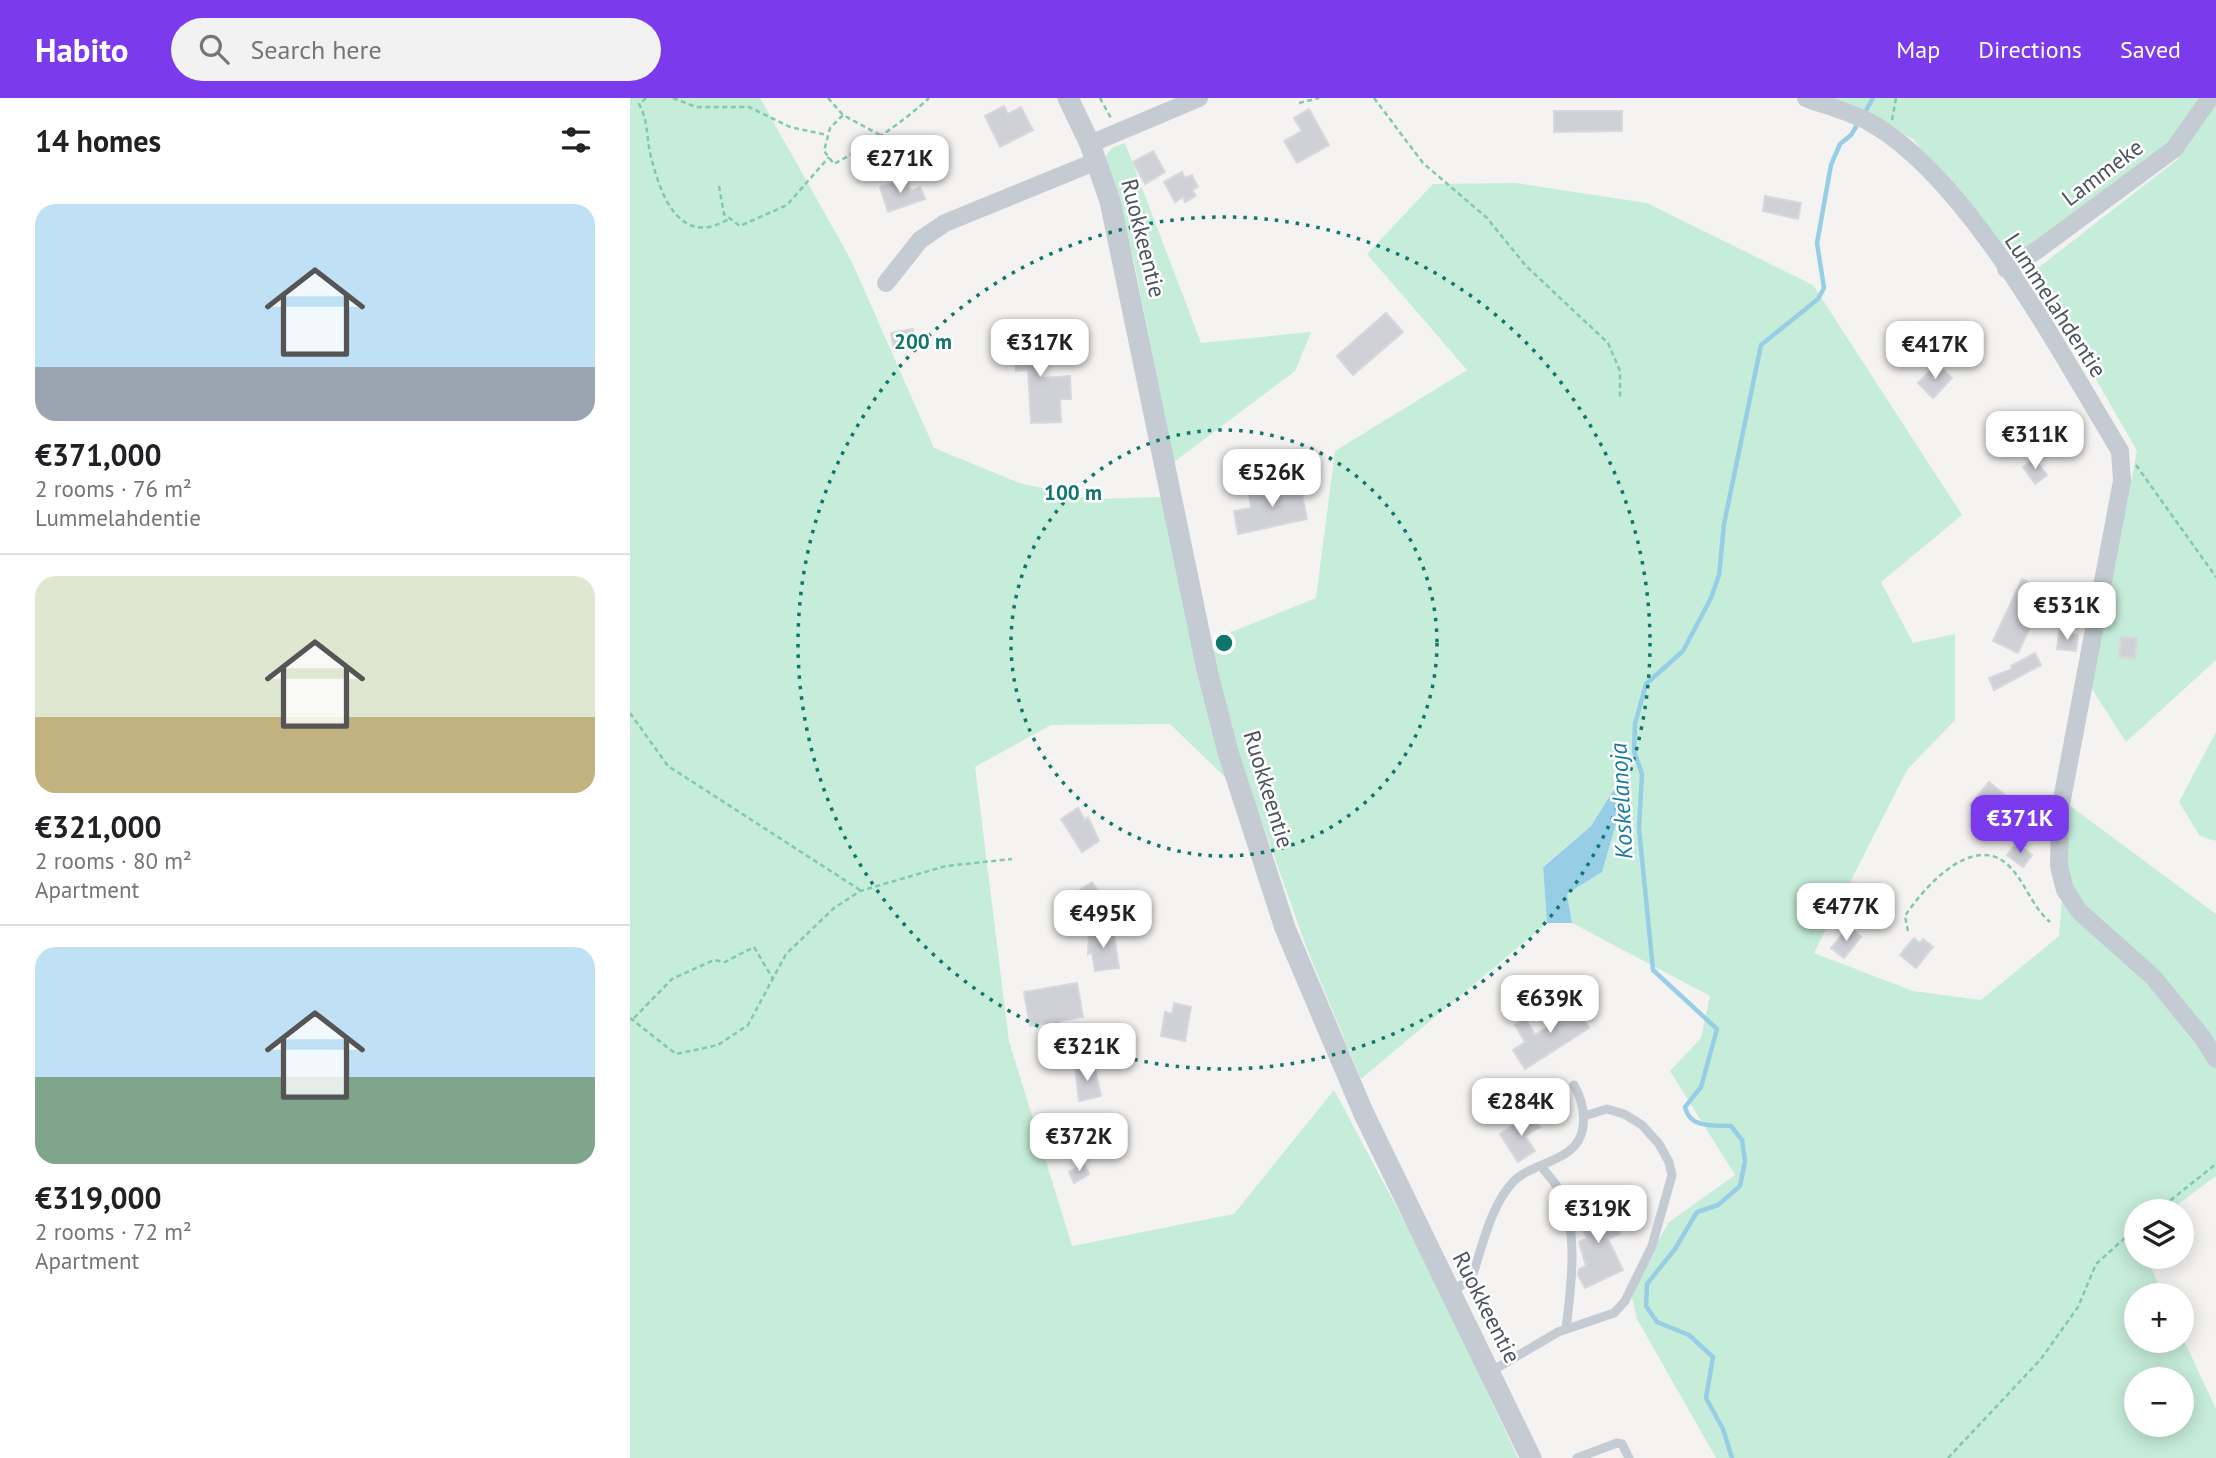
<!DOCTYPE html>
<meta charset="utf-8">
<style>
body{margin:0;font-family:"PT Sans",sans-serif;background:#f2f2f2;color:#202124;height:100vh;display:flex;flex-direction:column;font-size:26px;white-space:nowrap}
*{box-sizing:border-box;margin:0}
p{font-size:23px;color:#757577}
.icon{flex:none;width:38px;height:38px;fill:none;stroke:currentColor;stroke-width:2;stroke-linecap:round;stroke-linejoin:round}
.map{position:relative;flex:1;overflow:hidden}
.details{display:flex;flex-direction:column;background:#fff;width:630px}
.details>*{flex:none}
.buttons{position:absolute;left:1494px;top:1101px;display:grid;gap:14px}
.buttons a{display:grid;place-items:center;width:70px;height:70px;border-radius:50%;background:#fff;box-shadow:0 4px 18px #0003;font-size:35px}
.price{position:absolute;translate:-50% -60px;padding:0 16px;border-radius:14px;background:#fff;color:#222;font-size:23px;line-height:46px;filter:drop-shadow(0 2px 4px #0008)}
.price::after{content:'';position:absolute;left:50%;top:42px;width:21px;height:16px;margin-left:-10px;background:inherit;clip-path:polygon(0 0,100% 0,50% 100%)}
.price.current{background:#7c3aed;color:#fff}
ul{padding:0;list-style:none}
li{display:grid;align-content:center;gap:14px;height:371px;padding:0 35px}
li+li{border-top:2px solid #e0e0e0}
li span{display:grid;place-items:center;height:217px;border-radius:21px;color:#555}
li>.icon{margin-inline-start:auto}
span .icon{width:126px;height:126px;fill:#fffc;stroke-width:1}
li b{font-size:30px}
h2{display:flex;justify-content:space-between;align-items:center;height:84px;padding:0 35px;font-size:30px}
header{display:flex;align-items:center;gap:42px;box-sizing:border-box;height:98px;padding:0 35px;background:#7c3aed;color:#fff}
header strong{font-size:33px}
nav{display:flex;gap:38px;margin-inline-start:auto;font-size:24px}
.search{width:490px;height:63px;background:#f2f2f2;display:flex;align-items:center;gap:18px;box-sizing:border-box;padding:0 24px;border-radius:38px;color:#757577;font-size:26px}
main{display:flex;flex:1;min-height:0}
.map>svg:first-child{display:block}
</style>
<header>
<strong>Habito</strong>
<div class="search"><svg class="icon" aria-label="search" viewBox="0 0 24 24"><circle cx="10" cy="10" r="6"/><path d="M15 15l6 6"/></svg>Search here</div>
<nav><a>Map</a><a>Directions</a><a>Saved</a></nav>
</header>
<main>
<section class="details">
<h2>14 homes<svg class="icon" aria-label="filters" viewBox="0 0 24 24"><path d="M4 7h16M4 17h16"/><circle cx="9" cy="7" r="2"/><circle cx="15" cy="17" r="2"/></svg></h2>
<ul>
<li><span style="background:linear-gradient(#bfe0f5 75%,#9aa5b1 0)"><svg class="icon" aria-label="home" viewBox="0 0 24 24"><path d="M3 11l9-7 9 7M6 9v11h12V9"/></svg></span><div><b>€371,000</b><p>2 rooms · 76 m²</p><p>Lummelahdentie</p></div></li>
<li><span style="background:linear-gradient(#dfe7d0 65%,#c2b280 0)"><svg class="icon" aria-label="home" viewBox="0 0 24 24"><path d="M3 11l9-7 9 7M6 9v11h12V9"/></svg></span><div><b>€321,000</b><p>2 rooms · 80 m²</p><p>Apartment</p></div></li>
<li><span style="background:linear-gradient(#bfe0f5 60%,#7fa58c 0)"><svg class="icon" aria-label="home" viewBox="0 0 24 24"><path d="M3 11l9-7 9 7M6 9v11h12V9"/></svg></span><div><b>€319,000</b><p>2 rooms · 72 m²</p><p>Apartment</p></div></li>
</ul>
</section>
<div class="map">
<svg width="1586" height="1360" viewBox="0 0 1586 1360">
<rect width="100%" height="100%" fill="#f4f3f2"/>
<g fill="#c6edd9" fill-rule="evenodd">
<path d="M0 0H130L221 162 304 350 389 385 463 401 532 399 597 681 540 626 421 627 345 669 379 943 442 1148 604 1116 704 992 797 1166 888 1360H0Z"/>
<path d="M1199 0H1586V562L1496 644 1460 588 1507 353 1404 173 1548 61 1549 39 1406 148 1376 159 1283 41 1219 7Z"/>
<path d="M495 45 571 245 681 234 665 273 544 364 504 163 472 63 482 50Z"/>
<path d="M886 85 1017 105 1183 187 1332 417 1251 484 1283 545 1325 536V622L1277 672 1184 855 1283 893 1351 902 1429 838 1439 707 1586 816V1078L1539 1113H1507V1158L1516 1159 1534 1197H1507V1242H1552V1238L1586 1311V1360H1086L1007 1221 1000 1191 1039 1124 1105 1077 1040 973 1071 940 1080 898 942 825 937 796 972 774 985 691 961 728 913 768 917 825 731 981 677 851 612 668 579 543 686 500 705 353 837 272 737 156 803 86ZM1507 1281H1552V1326H1507Z"/>
<path d="M1586 634V743L1570 738 1549 704Z"/>
</g>
<path fill="#97cee6" d="M985 690 993 701 972 774 937 796 942 825H917L913 769 961 728Z"/>
<g fill="none" stroke-linecap="round" stroke-linejoin="round">
<g stroke="#97cee6" stroke-width="4.5">
<path d="M1234 16 1243 0"/>
<path d="M1102 1360 1093 1331 1076 1300 1083 1259 1059 1237 1027 1224 1016 1208 1017 1186 1045 1151 1067 1114 1088 1107 1110 1088 1115 1063 1112 1042 1101 1028C1083 1027 1060 1031 1055 1009L1071 989 1087 931 1023 872 1009 730 1012 676 1004 653 1005 626 1016 586 1053 553 1081 500 1089 477 1094 426 1131 247 1188 201 1194 190 1187 145 1201 67 1210 46 1221 37 1229 24"/>
</g>
</g>
<g fill="#d0d1d6" stroke="#d7d8dd" stroke-width="2">
<path d="M374 8 378 16 391 9 403 32 370 49 355 18Z"/>
<path d="M679 11 699 47 667 65 654 43 672 33 664 20Z"/>
<path d="M924 13H992V33L924 34Z"/>
<path d="M523 53 535 74 515 86 503 64Z"/>
<path d="M552 74 555 80 562 77 568 89 562 92 566 98 555 104 553 99 545 104 534 84Z"/>
<path d="M276 80 281 93 290 89 295 101 258 114 250 89Z"/>
<path d="M1135 98 1171 105 1168 121 1133 113Z"/>
<path d="M756 215 773 234 723 277 707 258Z"/>
<path d="M1282 224 1292 259 1269 265 1259 230Z"/>
<path d="M283 231 287 249 264 253 261 235Z"/>
<path d="M409 231 412 280 440 278 441 301H430L431 324 401 325 398 272 386 273 384 233Z"/>
<path d="M1307 266 1322 280 1303 300 1288 285Z"/>
<path d="M1404 361 1417 377 1405 386 1393 369Z"/>
<path d="M670 386 677 421 608 436 604 413 621 410 619 395Z"/>
<path d="M1392 481 1417 493 1388 555 1363 543Z"/>
<path d="M1429 534 1448 537 1446 553 1427 551Z"/>
<path d="M1491 539 1507 540 1505 560 1489 559Z"/>
<path d="M1405 555 1411 567 1364 592 1359 580 1382 571 1381 568Z"/>
<path d="M1359 684 1376 698 1357 721 1340 707Z"/>
<path d="M448 710 455 722 458 719 469 743 452 754 431 721Z"/>
<path d="M1387 745 1402 757 1393 769 1377 757Z"/>
<path d="M462 784 471 797 454 809 445 795Z"/>
<path d="M1219 829 1231 839 1214 860 1201 850Z"/>
<path d="M483 830 489 870 465 873 462 855 458 856 459 834Z"/>
<path d="M1284 840 1290 845 1293 841 1303 849 1286 870 1270 857Z"/>
<path d="M447 885 453 919 429 923 433 950 418 952 414 925 400 928 394 894Z"/>
<path d="M943 902 959 930 895 971 883 952 895 944 885 927 896 921 905 937 931 920 926 910Z"/>
<path d="M544 905 561 909 555 943 531 938 535 914 542 916Z"/>
<path d="M464 966 471 998 449 1003 445 970Z"/>
<path d="M901 1016 910 1029 895 1038 905 1053 888 1064 870 1036Z"/>
<path d="M454 1066 459 1076 444 1085 439 1074Z"/>
<path d="M974 1102 990 1136 978 1141 993 1172 955 1190 948 1177 949 1171 956 1168 949 1144 957 1140 945 1116Z"/>
</g>
<g fill="none" stroke-linecap="round" stroke-linejoin="round">
<g stroke="#81c8ac" stroke-width="2.5" stroke-dasharray="5 3.5" stroke-linecap="butt">
<path d="M16 0 9 6C19 24 16 40 21 59 28 86 42 135 79 129 86 128 94 123 100 121"/>
<path d="M43 0 66 9H119L160 29 197 37"/>
<path d="M198 0 213 17"/>
<path d="M470 0 482 22"/>
<path d="M744 0 793 65 857 120 896 168 978 245 990 273V301"/>
<path d="M669 5 689 0"/>
<path d="M1262 22 1266 0"/>
<path d="M250 37 213 17 200 30 194 53 204 66C237 48 271 26 299 0"/>
<path d="M89 88 94 116 110 128 157 107 199 59"/>
<path d="M1506 367 1586 479"/>
<path d="M0 615 38 668 230 792"/>
<path d="M1278 833 1275 818C1293 790 1343 734 1378 767 1395 783 1402 809 1420 824"/>
<path d="M0 920 46 956 88 947 118 927 156 856 204 810 230 793 316 768 382 761"/>
<path d="M4 920 42 881 84 862 95 864 124 849 143 881"/>
<path d="M1527 1113 1586 1066"/>
<path d="M1318 1360 1411 1261 1448 1209 1466 1166 1507 1129"/>
</g>
<g stroke="#c4cbd2" stroke-width="9">
<path d="M911 1068C917 1077 925 1083 930 1094 949 1133 941 1190 936 1231"/>
<path d="M822 1194 840 1181 844 1173C853 1145 862 1106 883 1084 904 1062 948 1065 953 1029 955 1014 952 1001 944 987"/>
<path d="M860 1274 928 1234 984 1215 995 1203 1022 1148 1042 1077 1039 1064 1029 1046 1012 1027 994 1016 977 1011 954 1018"/>
<path d="M947 1360 987 1345 992 1346 999 1360"/>
</g>
<g stroke="#c4cbd2" stroke-width="18">
<path d="M1176 0C1197 8 1221 14 1241 25 1339 81 1431 256 1490 353L1492 383 1430 712 1429 768 1435 792 1450 814 1523 879 1572 939 1586 961"/>
<path d="M460 46 569 0"/>
<path d="M1376 171 1406 153 1544 51 1580 0"/>
<path d="M256 185 290 142 315 125 467 63"/>
</g>
<path stroke="#c4cbd2" stroke-width="21" d="M438 0 460 46 480 103 577 572 598 654 655 830 734 1016 901 1360"/>
</g>
<g fill="none" stroke="#0f766e" stroke-width="3.5" stroke-dasharray="3.5 7">
<circle cx="594" cy="545" r="213"/>
<circle cx="594" cy="545" r="426"/>
</g>
<g text-anchor="middle" dominant-baseline="central" stroke-width="5" stroke-linejoin="round" paint-order="stroke">
<g font-size="23" fill="#4b535e" stroke="#fff">
<text transform="translate(1472 74) rotate(-37)">Lammeke</text>
<text transform="translate(514 140) rotate(76)">Ruokkeentie</text>
<text transform="translate(1426 207) rotate(57)">Lummelahdentie</text>
<text transform="translate(639 691) rotate(73)">Ruokkeentie</text>
<text transform="translate(857 1209) rotate(63)">Ruokkeentie</text>
</g>
<g font-size="24" font-style="italic" fill="#1979a3" stroke="#fff">
<text transform="translate(991 703) rotate(-93)">Koskelanoja</text>
</g>
</g>
<circle cx="594" cy="545" r="10" fill="#0f766e" stroke="#fff" stroke-width="3.5"/>
<g font-size="21" text-anchor="middle" font-weight="bold" fill="#0f766e" stroke="#fff" stroke-width="5" stroke-linejoin="round" paint-order="stroke">
<text x="293" y="251">200 m</text>
<text x="443" y="402">100 m</text>
</g>
</svg>
<div class="buttons">
<a><svg class="icon" aria-label="layers" viewBox="0 0 24 24"><path d="M12 4l9 5-9 5-9-5zM3 14l9 5 9-5"/></svg></a>
<a>+</a>
<a>−</a>
</div>
<b class="price" style="left:270px;top:97px">€271K</b>
<b class="price" style="left:410px;top:281px">€317K</b>
<b class="price" style="left:1305px;top:283px">€417K</b>
<b class="price" style="left:1405px;top:373px">€311K</b>
<b class="price" style="left:642px;top:411px">€526K</b>
<b class="price" style="left:1437px;top:544px">€531K</b>
<b class="price current" style="left:1390px;top:757px">€371K</b>
<b class="price" style="left:1216px;top:845px">€477K</b>
<b class="price" style="left:473px;top:852px">€495K</b>
<b class="price" style="left:920px;top:937px">€639K</b>
<b class="price" style="left:457px;top:985px">€321K</b>
<b class="price" style="left:891px;top:1040px">€284K</b>
<b class="price" style="left:449px;top:1075px">€372K</b>
<b class="price" style="left:968px;top:1147px">€319K</b>
</div>
</main>
